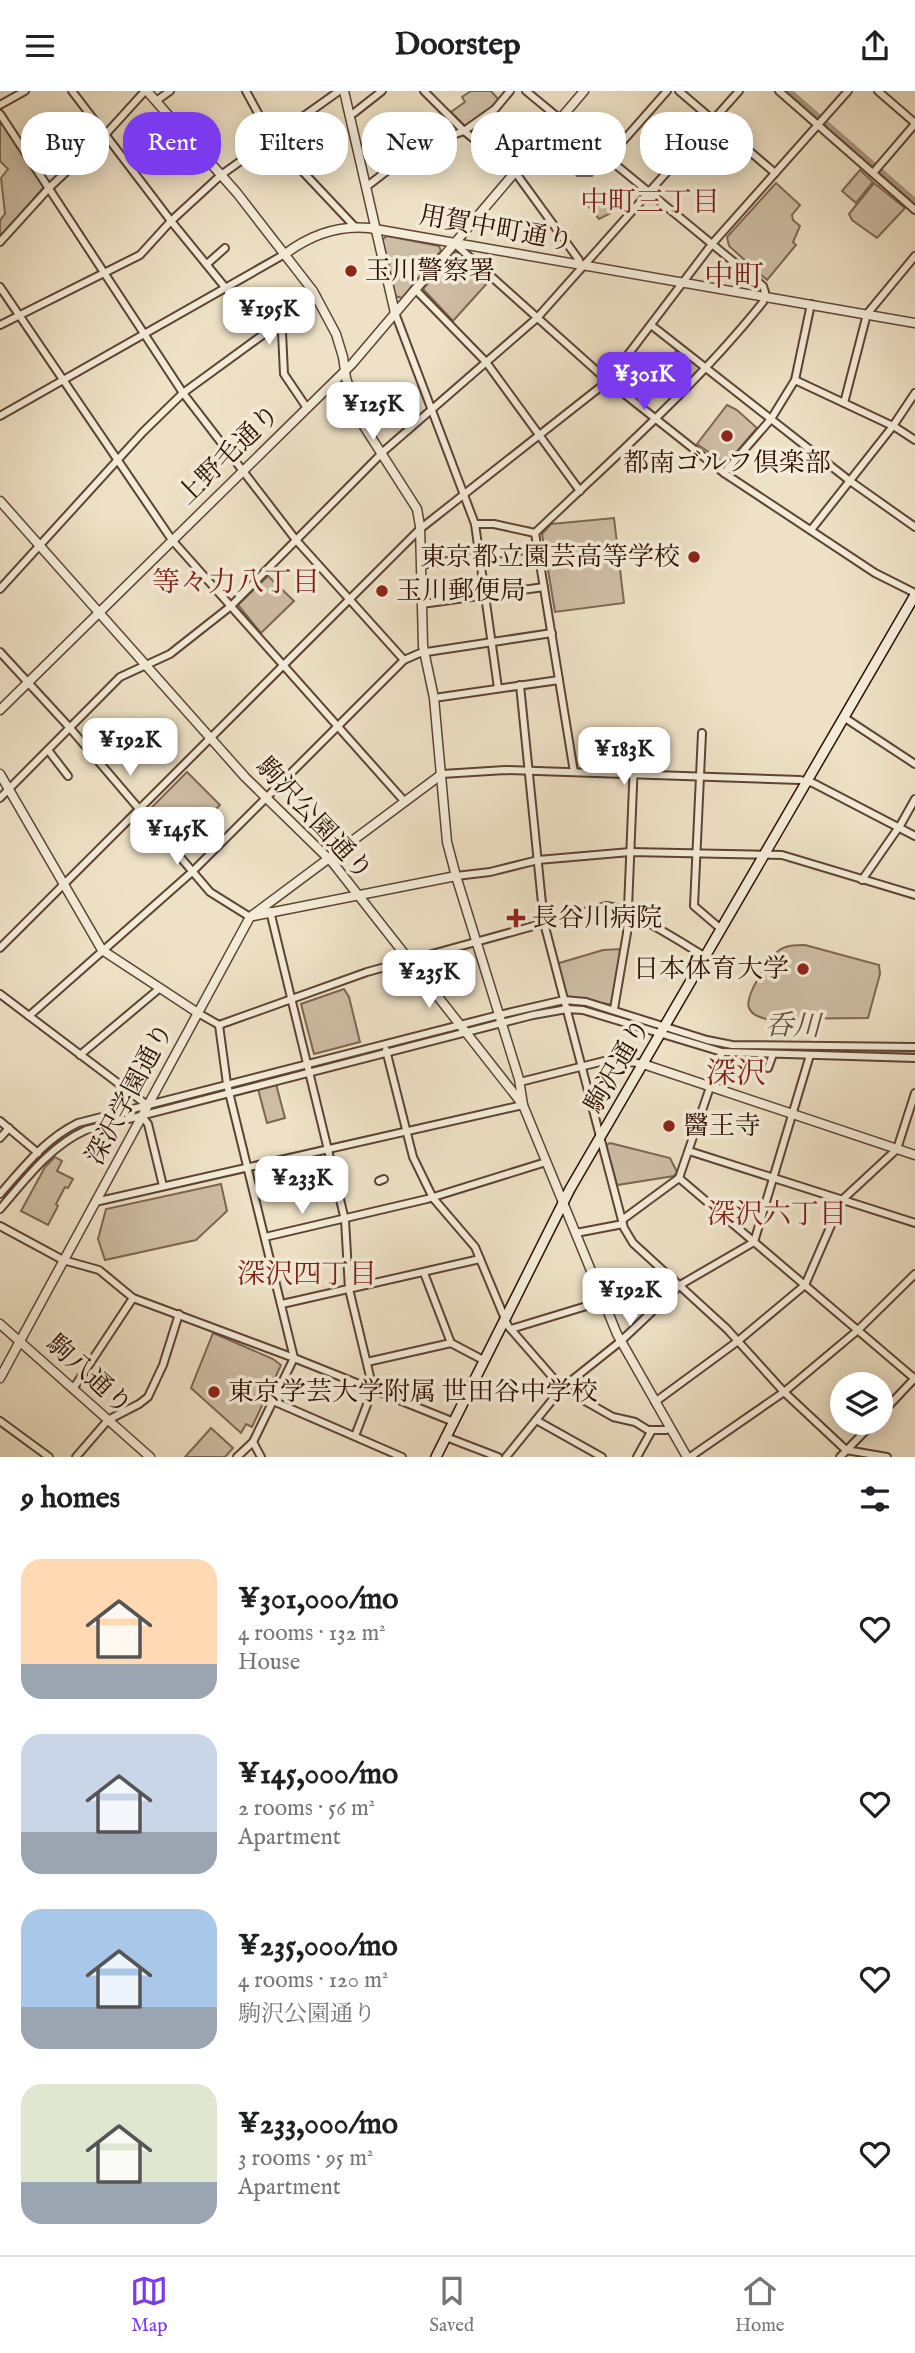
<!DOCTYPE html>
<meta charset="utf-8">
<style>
body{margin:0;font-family:"IM FELL English","Noto Serif JP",serif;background:#f2f2f2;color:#202124;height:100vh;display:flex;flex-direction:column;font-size:26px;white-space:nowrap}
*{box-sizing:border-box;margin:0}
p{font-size:23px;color:#757577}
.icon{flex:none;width:38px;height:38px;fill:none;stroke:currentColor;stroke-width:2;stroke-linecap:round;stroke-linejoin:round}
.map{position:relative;height:1366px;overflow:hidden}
.side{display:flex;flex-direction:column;background:#fff;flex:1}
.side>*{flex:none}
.top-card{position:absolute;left:21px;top:21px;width:873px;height:63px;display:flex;gap:14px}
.buttons{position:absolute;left:830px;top:1281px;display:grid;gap:14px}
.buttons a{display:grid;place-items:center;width:63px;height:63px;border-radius:50%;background:#fff;box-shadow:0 4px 18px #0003;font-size:35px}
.price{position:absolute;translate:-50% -60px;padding:0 16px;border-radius:14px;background:#fff;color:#222;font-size:23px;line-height:46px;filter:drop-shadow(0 2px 4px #0008)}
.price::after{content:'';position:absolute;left:50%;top:42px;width:21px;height:16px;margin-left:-10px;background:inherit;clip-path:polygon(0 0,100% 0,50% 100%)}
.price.current{background:#7c3aed;color:#fff}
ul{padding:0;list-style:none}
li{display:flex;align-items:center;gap:21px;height:175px;padding:0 21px}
li span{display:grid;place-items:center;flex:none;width:196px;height:140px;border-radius:21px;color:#555}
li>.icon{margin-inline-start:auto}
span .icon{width:84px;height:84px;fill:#fffc;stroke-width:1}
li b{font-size:30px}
h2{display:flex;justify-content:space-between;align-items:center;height:84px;padding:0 21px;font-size:30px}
.tag{padding:0 24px;border-radius:28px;background:#fff;box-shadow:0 4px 18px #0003;font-size:24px;line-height:63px}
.tag.current{background:#7c3aed;color:#fff}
header{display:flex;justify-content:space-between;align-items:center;height:91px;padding:0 21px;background:#fff;font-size:32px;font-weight:700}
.menu{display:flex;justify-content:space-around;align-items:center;height:98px;border-top:2px solid #e0e0e0;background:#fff;font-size:19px;color:#757577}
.menu a{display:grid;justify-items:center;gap:4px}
.menu .current{color:#7c3aed}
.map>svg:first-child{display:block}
</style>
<header><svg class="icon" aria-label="menu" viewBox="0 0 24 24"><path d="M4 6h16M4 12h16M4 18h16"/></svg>Doorstep<svg class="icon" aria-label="share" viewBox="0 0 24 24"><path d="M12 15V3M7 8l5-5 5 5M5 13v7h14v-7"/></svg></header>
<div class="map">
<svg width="915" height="1366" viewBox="0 0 915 1366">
<rect width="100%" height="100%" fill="#eee1c5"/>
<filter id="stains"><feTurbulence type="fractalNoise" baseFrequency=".00286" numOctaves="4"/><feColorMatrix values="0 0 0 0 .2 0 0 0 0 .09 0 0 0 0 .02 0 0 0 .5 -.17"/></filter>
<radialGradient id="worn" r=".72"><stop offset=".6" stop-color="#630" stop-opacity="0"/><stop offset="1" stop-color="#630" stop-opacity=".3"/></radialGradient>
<g fill="#cdbda4" stroke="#7e6652" stroke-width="2">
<path d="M471 0H491L499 9 494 16 468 35H465L451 21 465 11 462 6Z"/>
<path d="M0 30 44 96 0 146V129L5 123 1 87 8 78 0 70Z"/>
<path d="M560 51C576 53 587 66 597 77L592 85H577L559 62 556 56Z"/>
<path d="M860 79 873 91 856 112 842 100Z"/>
<path d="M776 92 800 114 792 124 793 129 800 135 793 151 796 154 767 189 729 155 727 146Z"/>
<path d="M874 92 905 117 877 147 852 129 849 123Z"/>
<path d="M618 98 624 101 625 106 611 122 599 128 584 110 587 103 592 101 599 106Z"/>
<path d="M387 145 439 155 441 160 402 207 395 205 382 149Z"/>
<path d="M455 161H459L490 189 453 230 423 198Z"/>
<path d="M677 259 701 278 689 292 666 272Z"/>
<path d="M727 314 737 319 757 337 726 373 697 353Z"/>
<path d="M614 427 624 512 555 521 542 443 551 433Z"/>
<path d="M268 485 294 510 261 542 238 514Z"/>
<path d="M187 681 220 714 196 738 191 733 185 735 176 743 167 736 151 717Z"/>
<path d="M805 854 879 874 880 883 868 927 766 928C759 926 752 924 749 917 744 906 769 867 778 860 786 854 795 854 805 854Z"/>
<path d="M621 858 613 914 566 906 556 873 603 859Z"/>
<path d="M344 898 349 906 360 951 314 963 301 913Z"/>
<path d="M677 942 705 950 915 959V963L722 959 675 947Z"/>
<path d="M276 993 285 1027 267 1032 258 998Z"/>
<path d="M610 1052 670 1067 677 1081 674 1085 617 1094 606 1054Z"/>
<path d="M55 1066 62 1070 57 1080 73 1088 68 1097 65 1096 56 1113 58 1115 48 1134 21 1120 45 1076Z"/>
<path d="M221 1093 227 1120 196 1149 105 1169 98 1148 106 1118Z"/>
<path d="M213 1242 273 1268 281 1274 252 1336 246 1333 241 1342 191 1297Z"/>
<path d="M211 1337 233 1357 225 1366H185Z"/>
</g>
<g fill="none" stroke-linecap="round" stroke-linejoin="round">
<g stroke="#ad9982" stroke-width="10">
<path d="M786 0 915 113"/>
<path d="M695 950 729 957 765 959 915 961"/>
</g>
<defs>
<g id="minor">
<path d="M72 0 171 130 246 222 282 241 284 283 307 317"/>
<path d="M246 0 272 48 355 136"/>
<path d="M424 0 464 40 515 81 579 169 578 174"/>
<path d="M526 0 763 195 765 201 763 211C695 296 613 367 535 442"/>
<path d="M679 0 775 82"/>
<path d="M779 0 915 119"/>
<path d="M878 0 915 32"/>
<path d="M156 10 170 0"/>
<path d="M0 14 25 0"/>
<path d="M0 23 183 302 296 449 404 569"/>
<path d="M349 23 354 22 382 0"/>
<path d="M608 67 667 0"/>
<path d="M873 82 915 33"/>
<path d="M366 96 418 56 464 40 495 18 510 0"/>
<path d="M0 151 49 97 105 44 145 0"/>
<path d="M455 153 608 290 724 382 875 482 915 502"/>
<path d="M207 173 225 157"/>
<path d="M0 196 172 449 405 711"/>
<path d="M415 198 486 271 580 400"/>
<path d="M395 222 475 433 498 597"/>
<path d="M0 234 140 164 171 130 221 84 339 0"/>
<path d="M651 234 850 390 915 436"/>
<path d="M795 289 895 336 915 349"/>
<path d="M844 312 867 223 915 165"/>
<path d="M0 325 285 163"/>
<path d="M724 382 771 328 795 289 811 213"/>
<path d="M475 433H494L535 442"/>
<path d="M811 439 893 335 915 302"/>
<path d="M535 442 574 681"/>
<path d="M421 474 538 457"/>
<path d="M0 498 143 341 183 302 316 205"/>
<path d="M422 513 544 496"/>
<path d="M0 561 70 637 210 801 250 826"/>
<path d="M520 594 544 832 624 1137 633 1152 727 1238 784 1301 846 1359 887 1366"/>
<path d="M434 607 559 589"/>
<path d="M845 627 915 673"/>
<path d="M702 642 694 815 721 838"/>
<path d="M48 659 68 685"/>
<path d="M442 683 505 679 800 689 813 692 915 745"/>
<path d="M0 707 120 586 170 563 231 515 385 359 537 227 739 0"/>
<path d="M456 785 490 781 538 769 630 761 782 764 915 804"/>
<path d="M862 789 901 733 915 708"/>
<path d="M270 820 345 1129 349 1198 373 1298 355 1345"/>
<path d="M0 857 420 438 608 290 712 153 848 0"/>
<path d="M0 903 147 1014"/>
<path d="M614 918 627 842 635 646"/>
<path d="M198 922 219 934 367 881 606 815C626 815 685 854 706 866"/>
<path d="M29 925 192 781 404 569 420 562 552 542"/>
<path d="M219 934 227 993 294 1267 253 1351 237 1366"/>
<path d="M386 959 413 1066 433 1107 475 1156 508 1235 562 1297 613 1326 635 1331 648 1339H666L670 1337"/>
<path d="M80 964 160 897"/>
<path d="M768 977 773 963"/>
<path d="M520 991 612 968 643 973"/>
<path d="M142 1025 148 1033 163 1095"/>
<path d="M0 1030 38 1062"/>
<path d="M0 1047 9 1037"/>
<path d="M689 1060 915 1132"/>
<path d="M679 1087 915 1288"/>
<path d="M379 1090 384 1088"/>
<path d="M0 1103C24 1076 45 1048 78 1032L499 924 564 909 586 911 707 949 732 954 915 956"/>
<path d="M95 1111 523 1014"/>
<path d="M0 1118C25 1089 50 1055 86 1039L533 924 567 918 583 919 722 961 915 967"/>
<path d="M622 1129 679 1087 722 961"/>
<path d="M0 1135 63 1169 99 1179 133 1207 294 1267 454 1331"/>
<path d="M576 1142 623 1133"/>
<path d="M265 1146 427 1108 546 1071"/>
<path d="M424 1182 451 1252"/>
<path d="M282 1213 480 1168"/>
<path d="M511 1238 603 1210"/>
<path d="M367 1271 451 1252 485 1270"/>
<path d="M73 1298 133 1207"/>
<path d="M273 1310 402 1366"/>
<path d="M655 1311 738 1250 805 1194 842 1109 897 1058 915 1002"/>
<path d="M880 1324 915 1287"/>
<path d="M536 1329 602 1366"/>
<path d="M0 1330 49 1366"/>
<path d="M446 1346 498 1366"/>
<path d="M253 1351 261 1366"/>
<path d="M76 1366 108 1329 139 1313 148 1306 163 1274 179 1223"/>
<path d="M506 1366 562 1297 621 1250 680 1194 754 1151 810 964"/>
<path d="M637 1366 652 1339"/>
<path d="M690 1366 784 1301 858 1239 915 1183"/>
<path d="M840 1366 873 1332"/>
</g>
<g id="tertiary">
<path d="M147 0 237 102 313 200 336 243 343 266 346 287 360 329 417 418 420 435 423 555 434 607 447 751 456 785 519 988 523 1014"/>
<path d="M344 0 395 222"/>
<path d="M285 163C309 145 338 134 369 137L915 232"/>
<path d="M0 410 245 686 333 772 523 1014 617 1243 687 1366"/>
<path d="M0 619 352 273 584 0"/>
<path d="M0 683 102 859 198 922"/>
<path d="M253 825 456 785"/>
<path d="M643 973 915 1064"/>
<path d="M0 1233 150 1366"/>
<path d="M0 1287 250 826 442 683"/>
</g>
<path id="secondary" d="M436 1366 570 1098 915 504"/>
</defs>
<use href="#minor" stroke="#5e4332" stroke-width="10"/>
<use href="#tertiary" stroke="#5e4332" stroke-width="11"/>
<use href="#secondary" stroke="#2e0e01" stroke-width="12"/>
<use href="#minor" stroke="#f4ecd9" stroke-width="6"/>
<use href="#tertiary" stroke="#f4ecd9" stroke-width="8"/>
<use href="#secondary" stroke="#f4ecd9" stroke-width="9"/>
</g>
<g fill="#8f2418" stroke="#f4ecd9" stroke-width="2.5">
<circle cx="351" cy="180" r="7"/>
<circle cx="727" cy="345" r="7"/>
<circle cx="694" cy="466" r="7"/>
<circle cx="382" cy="500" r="7"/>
<path d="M512.5 816.5h7v7h7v7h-7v7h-7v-7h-7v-7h7z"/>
<circle cx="803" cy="878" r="7"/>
<circle cx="669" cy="1035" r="7"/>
<circle cx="214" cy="1301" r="7"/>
</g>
<g text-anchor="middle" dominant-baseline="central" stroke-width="7" stroke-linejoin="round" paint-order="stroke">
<g font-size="26" fill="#2e0e01" stroke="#f4ecd9">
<text transform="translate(496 138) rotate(10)">用賀中町通り</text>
<text transform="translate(229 364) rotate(-44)">上野毛通り</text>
<text transform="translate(314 728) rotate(47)">駒沢公園通り</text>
<text transform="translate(618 975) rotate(-60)">駒沢通り</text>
<text transform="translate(130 1003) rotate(-62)">深沢学園通り</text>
<text transform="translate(89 1284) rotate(42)">駒八通り</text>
</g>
<g font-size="26" fill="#2e0e01" stroke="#f4ecd9" text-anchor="start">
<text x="365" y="180">玉川警察署</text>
<text x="727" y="372" text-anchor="middle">都南ゴルフ倶楽部</text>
<text x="680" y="466" text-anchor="end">東京都立園芸高等学校</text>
<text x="396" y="500">玉川郵便局</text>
<text x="532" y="827">長谷川病院</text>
<text x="789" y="878" text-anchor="end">日本体育大学</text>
<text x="683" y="1035">醫王寺</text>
<text x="228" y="1301">東京学芸大学附属 世田谷中学校</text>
</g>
<g font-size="28" fill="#7a1f14" stroke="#f4ecd9">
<text x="650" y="112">中町三丁目</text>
<text x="236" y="492">等々力八丁目</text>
<text x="777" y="1124">深沢六丁目</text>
<text x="307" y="1184">深沢四丁目</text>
</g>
<g font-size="28" font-style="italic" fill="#674d3b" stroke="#f4ecd9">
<text transform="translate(793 936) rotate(1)">呑川</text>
</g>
<g font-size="30" fill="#7a1f14" stroke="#f4ecd9">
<text x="734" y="187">中町</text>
<text x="736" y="984">深沢</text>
</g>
</g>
<rect width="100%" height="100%" filter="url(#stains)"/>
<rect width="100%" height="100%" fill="url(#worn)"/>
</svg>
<div class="buttons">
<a><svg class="icon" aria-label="layers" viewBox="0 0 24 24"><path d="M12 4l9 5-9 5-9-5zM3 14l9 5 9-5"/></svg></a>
</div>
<b class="price" style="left:269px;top:256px">¥195K</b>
<b class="price current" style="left:644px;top:321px">¥301K</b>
<b class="price" style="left:373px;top:351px">¥125K</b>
<b class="price" style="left:130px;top:687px">¥192K</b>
<b class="price" style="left:624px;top:696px">¥183K</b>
<b class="price" style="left:177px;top:776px">¥145K</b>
<b class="price" style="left:429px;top:919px">¥235K</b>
<b class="price" style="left:302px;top:1125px">¥233K</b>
<b class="price" style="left:630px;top:1237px">¥192K</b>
<div class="top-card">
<a class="tag">Buy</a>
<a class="tag current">Rent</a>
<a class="tag">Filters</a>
<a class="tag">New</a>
<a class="tag">Apartment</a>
<a class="tag">House</a>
</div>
</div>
<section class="side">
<h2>9 homes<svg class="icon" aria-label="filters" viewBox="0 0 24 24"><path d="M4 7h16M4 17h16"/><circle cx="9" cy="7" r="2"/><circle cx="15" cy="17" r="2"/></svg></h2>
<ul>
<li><span style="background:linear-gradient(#ffd9b3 75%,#9aa5b1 0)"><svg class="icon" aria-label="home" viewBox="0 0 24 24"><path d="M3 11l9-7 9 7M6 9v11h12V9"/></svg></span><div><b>¥301,000/mo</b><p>4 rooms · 132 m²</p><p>House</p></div><svg class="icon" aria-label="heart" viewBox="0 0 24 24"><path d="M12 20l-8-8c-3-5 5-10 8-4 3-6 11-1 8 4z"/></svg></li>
<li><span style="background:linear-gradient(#c9d6e8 70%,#9aa5b1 0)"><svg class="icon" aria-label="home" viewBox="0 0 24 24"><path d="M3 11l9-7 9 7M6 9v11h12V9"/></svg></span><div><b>¥145,000/mo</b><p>2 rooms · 56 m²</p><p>Apartment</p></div><svg class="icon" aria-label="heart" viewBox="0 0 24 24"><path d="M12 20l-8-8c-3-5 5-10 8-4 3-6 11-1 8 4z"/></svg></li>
<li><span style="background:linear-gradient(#a9c7e8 70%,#9aa5b1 0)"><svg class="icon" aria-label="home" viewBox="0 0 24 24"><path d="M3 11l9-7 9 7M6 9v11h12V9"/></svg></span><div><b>¥235,000/mo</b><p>4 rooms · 120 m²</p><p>駒沢公園通り</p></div><svg class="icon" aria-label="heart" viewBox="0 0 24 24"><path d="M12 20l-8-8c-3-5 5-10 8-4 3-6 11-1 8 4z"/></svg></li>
<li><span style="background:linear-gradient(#dfe7d0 70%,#9aa5b1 0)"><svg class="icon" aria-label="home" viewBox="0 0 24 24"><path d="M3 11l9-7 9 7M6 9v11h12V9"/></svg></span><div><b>¥233,000/mo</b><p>3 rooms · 95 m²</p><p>Apartment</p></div><svg class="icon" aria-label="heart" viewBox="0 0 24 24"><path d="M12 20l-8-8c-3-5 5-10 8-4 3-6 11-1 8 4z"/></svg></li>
</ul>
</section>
<nav class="menu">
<a class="current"><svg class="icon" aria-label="map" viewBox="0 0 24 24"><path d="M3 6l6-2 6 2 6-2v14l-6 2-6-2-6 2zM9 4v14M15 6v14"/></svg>Map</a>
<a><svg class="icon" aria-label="saved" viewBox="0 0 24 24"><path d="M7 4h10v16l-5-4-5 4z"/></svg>Saved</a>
<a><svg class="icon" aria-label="home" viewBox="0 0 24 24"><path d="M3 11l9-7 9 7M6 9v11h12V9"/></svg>Home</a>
</nav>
